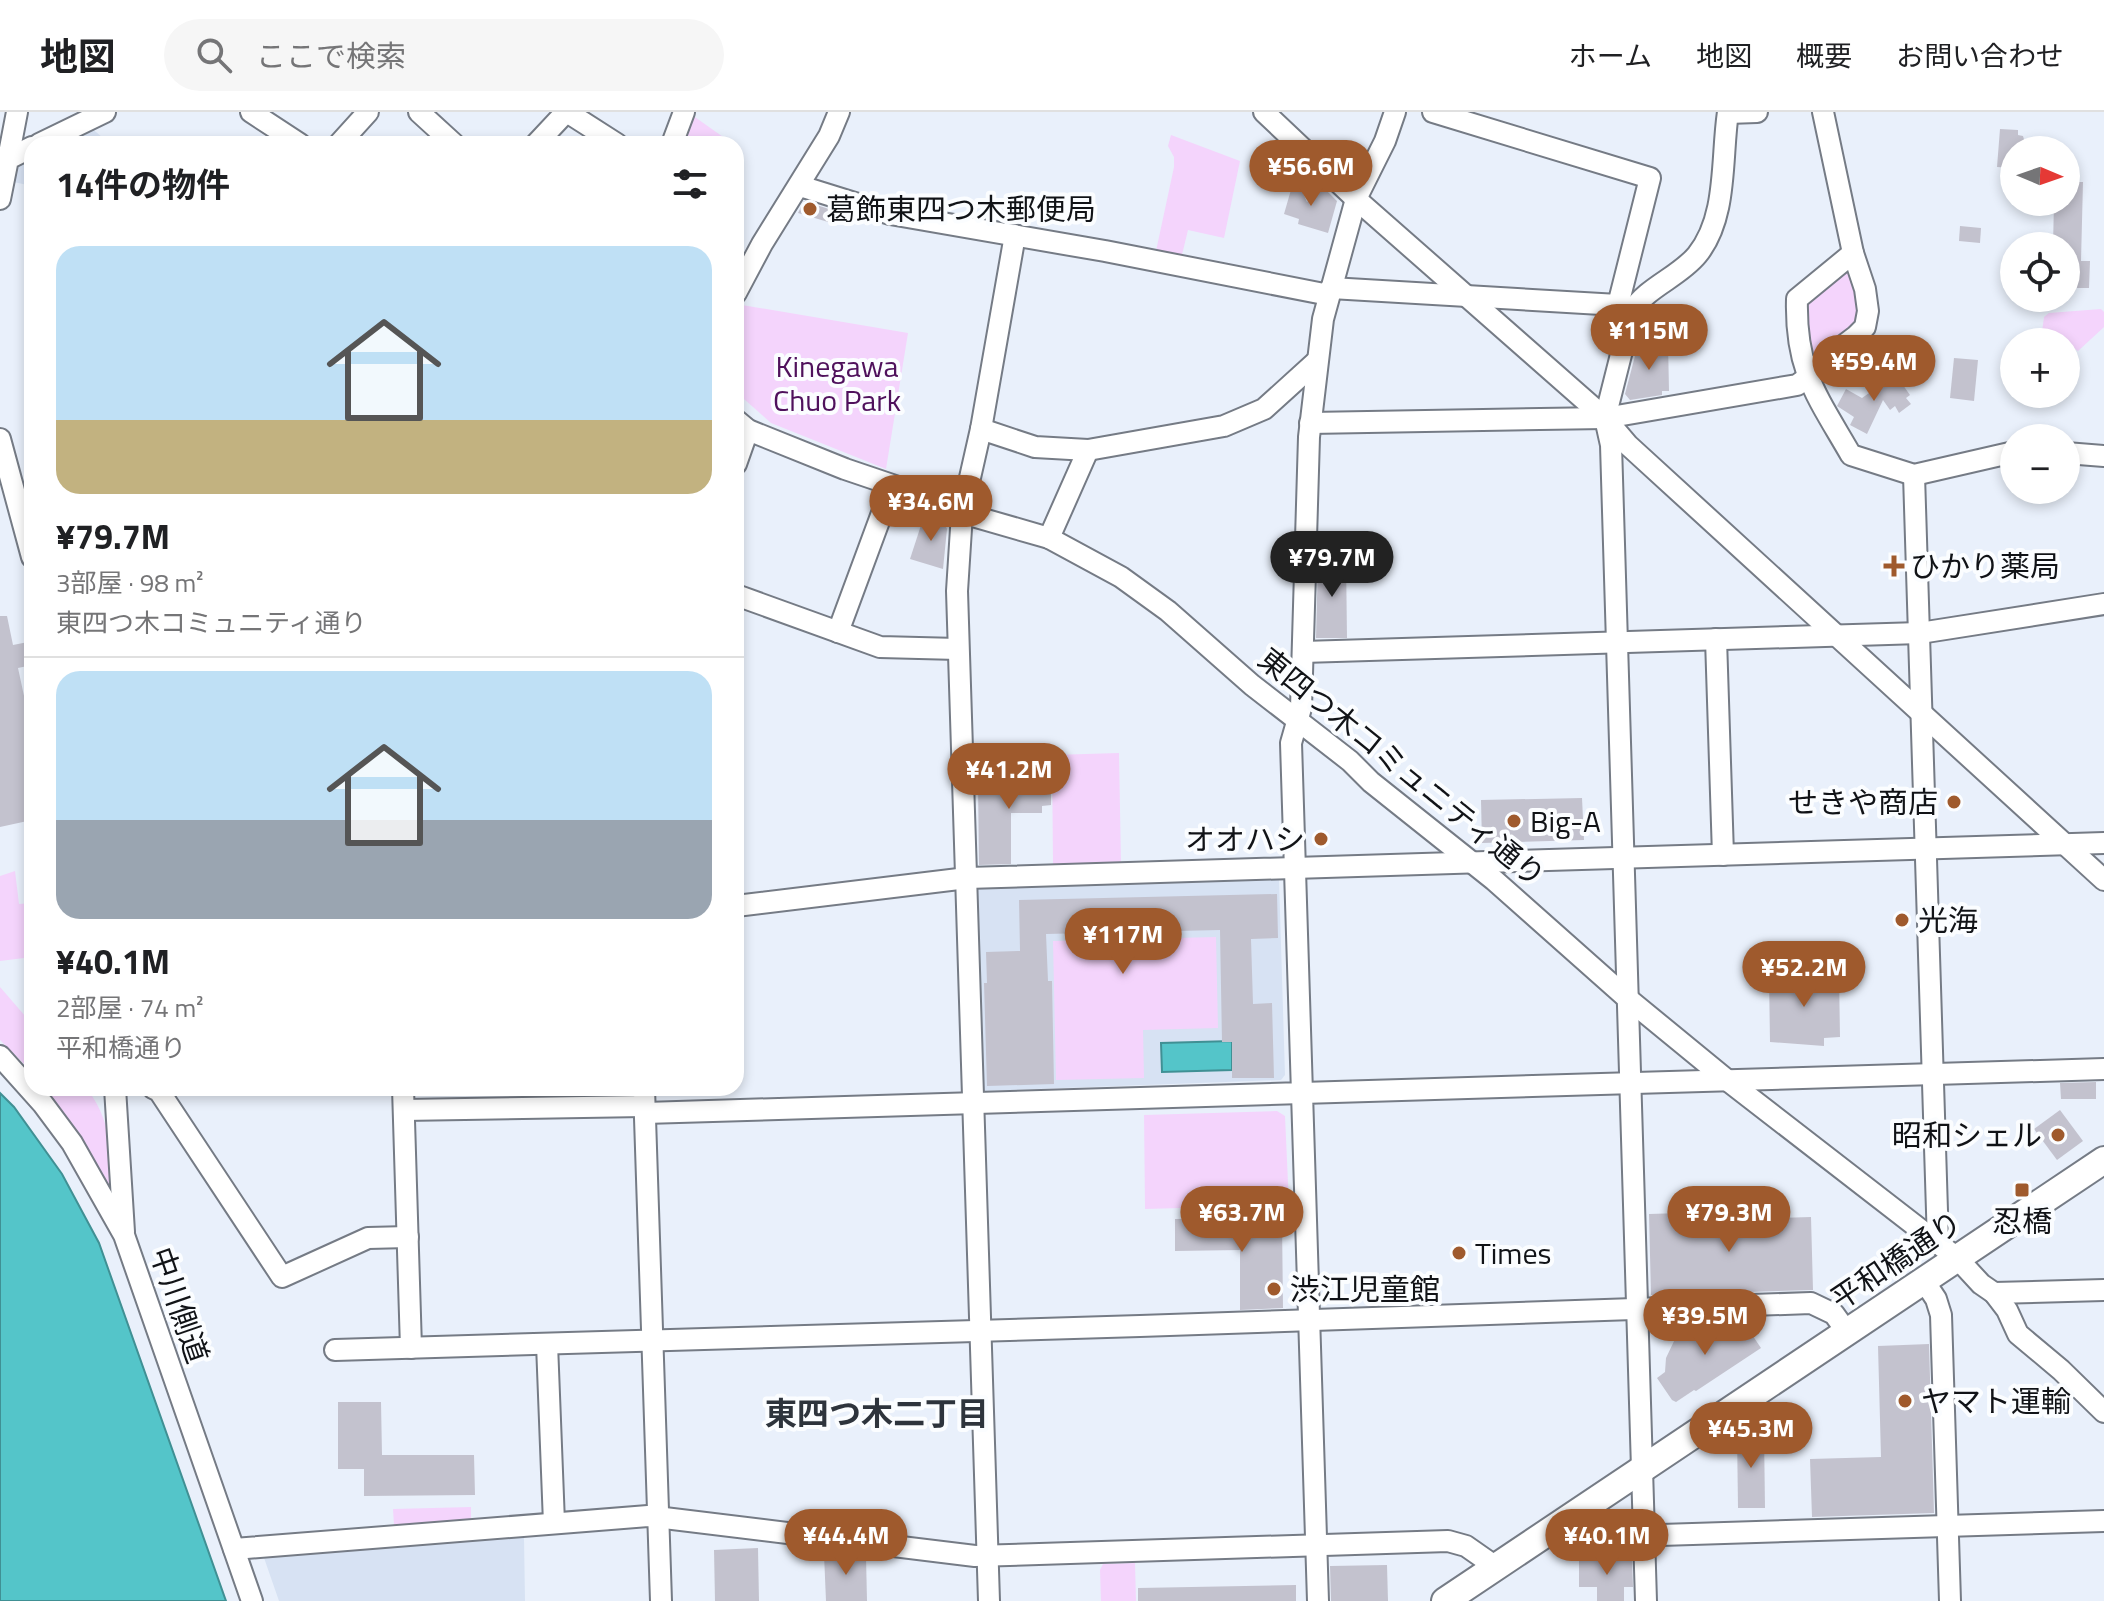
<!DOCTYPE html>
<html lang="ja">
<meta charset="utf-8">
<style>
body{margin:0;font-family:"Titillium Web","Noto Sans JP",sans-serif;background:#f6f6f6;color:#202124;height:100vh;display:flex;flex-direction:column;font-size:30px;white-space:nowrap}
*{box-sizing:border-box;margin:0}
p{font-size:26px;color:#757577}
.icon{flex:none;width:44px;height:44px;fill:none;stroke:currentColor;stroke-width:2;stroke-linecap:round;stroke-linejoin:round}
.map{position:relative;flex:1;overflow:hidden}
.sheet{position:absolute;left:24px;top:24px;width:720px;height:960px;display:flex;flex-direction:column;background:#fff;border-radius:24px;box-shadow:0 4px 12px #0003}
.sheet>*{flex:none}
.needle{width:52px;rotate:92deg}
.controls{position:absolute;left:2000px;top:24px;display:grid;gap:16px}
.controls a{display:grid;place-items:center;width:80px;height:80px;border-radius:50%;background:#fff;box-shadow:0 4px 12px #0003;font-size:40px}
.price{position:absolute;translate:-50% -68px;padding:0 18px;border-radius:28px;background:#9f5a2d;color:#fff;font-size:26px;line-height:52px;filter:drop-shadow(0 2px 4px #0008)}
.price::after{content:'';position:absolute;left:50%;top:48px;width:24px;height:18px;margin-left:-12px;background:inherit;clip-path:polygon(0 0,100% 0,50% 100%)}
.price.current{background:#222;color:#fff}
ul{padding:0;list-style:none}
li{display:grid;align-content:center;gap:16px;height:424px;padding:0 32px}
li+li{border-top:2px solid #e0e0e0}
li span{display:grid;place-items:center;height:248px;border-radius:24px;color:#555}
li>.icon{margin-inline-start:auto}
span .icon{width:144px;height:144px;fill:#fffc;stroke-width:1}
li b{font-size:34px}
h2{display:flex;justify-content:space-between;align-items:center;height:96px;padding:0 32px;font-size:34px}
header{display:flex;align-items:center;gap:48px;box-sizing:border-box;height:112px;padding:0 40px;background:#fff;border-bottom:2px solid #e0e0e0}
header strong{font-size:38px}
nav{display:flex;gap:44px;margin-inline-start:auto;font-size:28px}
.search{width:560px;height:72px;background:#f6f6f6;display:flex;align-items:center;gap:20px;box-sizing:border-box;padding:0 28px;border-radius:44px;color:#757577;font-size:30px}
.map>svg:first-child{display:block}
</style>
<header>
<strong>地図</strong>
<div class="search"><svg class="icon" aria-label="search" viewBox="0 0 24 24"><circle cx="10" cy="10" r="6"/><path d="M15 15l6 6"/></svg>ここで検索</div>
<nav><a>ホーム</a><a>地図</a><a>概要</a><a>お問い合わせ</a></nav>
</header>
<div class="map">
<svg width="2104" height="1489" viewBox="0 0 2104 1489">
<rect width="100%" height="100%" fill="#e9f0fb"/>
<g fill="#d7e2f3">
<path d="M89 14 110 32H50Z"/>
<path d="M32 41V74L9 69 13 50Z"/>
<path d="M1279 767 1285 963 1281 968 984 979 976 775Z"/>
<path d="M524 1424 525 1489H279L263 1443Z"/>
</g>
<g fill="#f4d4fc">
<path d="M692 3 733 32H680Z"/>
<path d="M1171 23 1240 49 1224 126 1188 118 1181 147 1158 142 1156 139 1174 55V45L1168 34Z"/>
<path d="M1847 157C1868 210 1854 219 1812 248L1803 189Z"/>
<path d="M742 193 908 221 886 357 771 311 736 280V201Z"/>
<path d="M2101 197 2104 200V215L2078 239 2066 230 2042 220 2044 205 2049 201Z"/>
<path d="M1119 641 1121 751 1053 753 1052 643Z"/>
<path d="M15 759 19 792 32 791V845L0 849V764Z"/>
<path d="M1216 825 1218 916 1143 918 1144 966 1056 968 1053 829Z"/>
<path d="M0 875 32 912V960L0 928Z"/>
<path d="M45 976H86C110 1004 115 1048 112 1083L80 1022Z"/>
<path d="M1277 999 1285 1004 1289 1093 1145 1097 1144 1003Z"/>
<path d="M471 1395V1408L394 1413 393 1397Z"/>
<path d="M1135 1451 1136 1489H1101L1100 1458 1103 1452Z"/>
</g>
<g fill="#54c5c9" stroke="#409094" stroke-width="2">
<path d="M1232 929V958L1162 960 1161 931Z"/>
<path d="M0 981 14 995 62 1062 99 1131 226 1489H0Z"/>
</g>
<g fill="#c3c2ce">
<path d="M2000 17 2018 18V23L2023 24 2027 38H2014V56L1997 55Z"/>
<path d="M1295 64 1307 90 1323 75 1337 89 1328 121 1298 112 1299 107 1284 102Z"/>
<path d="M2068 70H2083L2081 149H2090L2089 176H2066V134H2053L2054 90H2066Z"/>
<path d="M804 89 832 98 828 110 798 101Z"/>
<path d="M1960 114 1981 116 1980 131 1959 129Z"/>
<path d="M1668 230 1669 279H1662V283L1630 288 1625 282 1635 244H1638L1642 231Z"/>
<path d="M1954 246 1978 248 1974 289 1950 286Z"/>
<path d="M1896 262 1893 270 1898 266 1910 283 1906 286 1911 292 1899 301 1895 294 1890 298 1883 288 1867 322 1850 313 1854 305 1837 294 1846 277 1862 286Z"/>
<path d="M924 404 944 410 947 417 943 457 910 447Z"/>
<path d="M1346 446 1347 526H1316L1318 447Z"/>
<path d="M0 504H7L13 533 28 530 32 549V553L18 556 32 621V708L0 715Z"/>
<path d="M1051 657V693L1042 694V701H1011V752L979 753 978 671H1014V658Z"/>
<path d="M1582 686 1584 728 1482 731 1481 688Z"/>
<path d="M1277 782 1278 826 1251 827 1253 892 1272 891 1274 966H1232V930H1222L1220 818 1046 822 1048 869H1052L1054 972 987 974 984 871H987L986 840 1020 839 1019 788Z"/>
<path d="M1839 862 1840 925 1824 926V934L1770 930 1769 864Z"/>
<path d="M2096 970V987H2061L2060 971Z"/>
<path d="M2060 998 2083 1029 2057 1048 2034 1017Z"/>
<path d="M1746 1099V1107L1811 1105 1813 1178 1651 1183 1649 1102Z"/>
<path d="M1242 1106 1282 1108 1283 1196 1240 1198V1138L1175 1139V1107Z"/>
<path d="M1742 1208 1761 1236 1696 1279 1694 1278 1676 1290 1672 1288 1657 1266 1665 1260 1666 1246 1675 1227 1694 1215 1713 1214 1725 1220Z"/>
<path d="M1929 1232 1934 1401 1812 1405 1810 1347 1881 1345 1878 1234Z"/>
<path d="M338 1290H381L382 1343H474L475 1383 364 1384V1357H338Z"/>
<path d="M1764 1320 1765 1396H1738L1737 1321Z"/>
<path d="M758 1436 759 1489H715L714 1438Z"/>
<path d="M846 1441 866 1444 867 1489H826L824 1442Z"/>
<path d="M1579 1446H1632L1633 1475H1624V1489H1597V1475H1579Z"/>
<path d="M1387 1453 1388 1489H1331L1330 1454Z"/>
<path d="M1296 1473V1489H1138V1476Z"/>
</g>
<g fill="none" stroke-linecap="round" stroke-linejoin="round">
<defs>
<g id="minor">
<path d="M251 0 300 32"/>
<path d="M419 0 454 32"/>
<path d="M567 0 617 32"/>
<path d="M1264 0 1356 87 1605 306 1628 333 2104 768"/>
<path d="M1433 0 1650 66 1618 193"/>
<path d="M1728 1 1757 0"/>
<path d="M39 32 105 0"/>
<path d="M339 32 368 0"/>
<path d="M536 32 566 0"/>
<path d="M672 32 684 0"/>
<path d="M8 47 17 0"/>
<path d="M800 74 890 102 1105 139 1329 183"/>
<path d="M0 87 8 47 32 35"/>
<path d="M1853 141 1797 187C1795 258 1817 284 1851 343L1914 363 2014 340"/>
<path d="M1331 176 1618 193 1629 198"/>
<path d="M736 181 762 132 829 24 839 0"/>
<path d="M736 308 748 318 845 357 910 379 962 401 1049 426 1121 465 1168 499 1252 573 1350 649 1371 670 1494 768 1627 886 1727 968 1957 1146 1981 1172 1994 1181 2007 1198 2018 1222 2061 1258 2104 1300"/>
<path d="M1310 311 1605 306 1797 273 1807 266 1811 258 1856 224 1865 215 1868 199 1865 177 1853 141 1823 0"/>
<path d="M981 317 1035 335 1088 338 1224 314 1264 297 1317 249"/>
<path d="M0 327 32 445"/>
<path d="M2066 341 2104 344"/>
<path d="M736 352 748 318"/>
<path d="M1914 363 1938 1131"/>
<path d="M1049 426 1088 338"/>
<path d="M736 483 880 535 958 537"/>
<path d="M838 520 892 374"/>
<path d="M1716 527 1723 743"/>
<path d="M1303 540 1920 521 2104 492"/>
<path d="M736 794 967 766 2104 731"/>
<path d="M0 944 43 992 72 1031 124 1123 252 1489"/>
<path d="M115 976 124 1120"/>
<path d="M153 976 159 979 282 1165 368 1126 408 1125"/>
<path d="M403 976 411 1236"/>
<path d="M644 976 661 1489"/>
<path d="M404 998 644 994"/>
<path d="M645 1001 1302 981 1291 631 1301 596 1309 325 1323 207 1356 87 1385 29 1395 0"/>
<path d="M1924 1169 1936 1187 1941 1203 1950 1489"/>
<path d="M1994 1181 2104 1178"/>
<path d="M547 1232 554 1411"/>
<path d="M335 1238 1140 1214 1811 1191 1834 1202 1847 1220"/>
<path d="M1571 1405 1585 1422 1597 1425 2104 1409"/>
<path d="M234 1437 648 1404 975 1444 1448 1429 1466 1434 1496 1455"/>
<path d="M989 1489 957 479 962 401 981 317 1015 123"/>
<path d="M1318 1489 1302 981 2104 957"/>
<path d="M1646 1489 1611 333 1605 306 1632 199C1647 175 1679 165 1697 143 1728 105 1721 46 1728 0"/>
</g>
<path id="major" d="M1445 1489 2104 1048"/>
</defs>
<use href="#minor" stroke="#757b85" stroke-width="24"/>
<use href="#major" stroke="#757b85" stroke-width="30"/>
<use href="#minor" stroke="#fff" stroke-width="20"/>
<use href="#major" stroke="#fff" stroke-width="26"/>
</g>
<g fill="#9f5a2d" stroke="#fbfdff" stroke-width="3">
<circle cx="810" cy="97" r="8"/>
<path d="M1890 442h8v8h8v8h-8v8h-8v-8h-8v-8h8z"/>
<circle cx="1954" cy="690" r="8"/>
<circle cx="1514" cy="709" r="8"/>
<circle cx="1321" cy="727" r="8"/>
<circle cx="1902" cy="808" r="8"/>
<circle cx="2058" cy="1023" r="8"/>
<rect x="2014" y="1070" width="16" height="16" rx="4"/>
<circle cx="1459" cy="1141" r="8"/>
<circle cx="1274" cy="1177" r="8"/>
<circle cx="1905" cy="1289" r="8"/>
</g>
<g text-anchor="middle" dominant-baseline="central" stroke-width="8" stroke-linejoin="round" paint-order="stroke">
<g font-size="30" fill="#111317" stroke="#fbfdff" text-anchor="start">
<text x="826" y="97">葛飾東四つ木郵便局</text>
<text x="1910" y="454">ひかり薬局</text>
<text x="1938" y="690" text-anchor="end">せきや商店</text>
<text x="1530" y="709">Big-A</text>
<text x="1305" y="727" text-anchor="end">オオハシ</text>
<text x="1918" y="808">光海</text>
<text x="2042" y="1023" text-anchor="end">昭和シェル</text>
<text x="2022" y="1109" text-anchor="middle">忍橋</text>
<text x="1475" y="1141">Times</text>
<text x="1290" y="1177">渋江児童館</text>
<text x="1921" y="1289">ヤマト運輸</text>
</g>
<g font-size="30" fill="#4f115c" stroke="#fbfdff">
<text x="837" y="254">Kinegawa<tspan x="837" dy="34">Chuo Park</tspan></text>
</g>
<g font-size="30" fill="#111317" stroke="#fbfdff">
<text transform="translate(1402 655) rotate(39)">東四つ木コミュニティ通り</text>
<text transform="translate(1896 1148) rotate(-34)">平和橋通り</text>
<text transform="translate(180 1193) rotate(71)">中川側道</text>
</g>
<g font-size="32" font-weight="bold" fill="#2e343c" stroke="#fbfdff">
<text x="877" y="1301">東四つ木二丁目</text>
</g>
</g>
</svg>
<div class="controls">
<a><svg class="needle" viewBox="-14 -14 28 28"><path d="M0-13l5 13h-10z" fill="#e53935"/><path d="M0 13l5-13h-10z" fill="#757577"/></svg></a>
<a><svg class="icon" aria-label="locate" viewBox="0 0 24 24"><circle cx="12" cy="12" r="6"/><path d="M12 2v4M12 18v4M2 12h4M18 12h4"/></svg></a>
<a>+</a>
<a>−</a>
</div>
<b class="price" style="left:1311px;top:96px">¥56.6M</b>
<b class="price" style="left:1649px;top:260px">¥115M</b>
<b class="price" style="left:1874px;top:291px">¥59.4M</b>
<b class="price" style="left:931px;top:431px">¥34.6M</b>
<b class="price current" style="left:1332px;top:487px">¥79.7M</b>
<b class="price" style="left:1009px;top:699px">¥41.2M</b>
<b class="price" style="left:1123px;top:864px">¥117M</b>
<b class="price" style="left:1804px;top:897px">¥52.2M</b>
<b class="price" style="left:1242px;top:1142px">¥63.7M</b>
<b class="price" style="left:1729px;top:1142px">¥79.3M</b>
<b class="price" style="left:1705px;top:1245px">¥39.5M</b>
<b class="price" style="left:1751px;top:1358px">¥45.3M</b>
<b class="price" style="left:846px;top:1465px">¥44.4M</b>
<b class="price" style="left:1607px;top:1465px">¥40.1M</b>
<section class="sheet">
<h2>14件の物件<svg class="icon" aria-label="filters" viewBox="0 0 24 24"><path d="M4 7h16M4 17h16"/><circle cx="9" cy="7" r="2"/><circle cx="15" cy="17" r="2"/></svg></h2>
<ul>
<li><span style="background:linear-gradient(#bfe0f5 70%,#c2b280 0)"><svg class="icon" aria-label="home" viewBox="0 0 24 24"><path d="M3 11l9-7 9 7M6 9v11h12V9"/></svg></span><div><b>¥79.7M</b><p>3部屋 · 98 m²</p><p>東四つ木コミュニティ通り</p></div></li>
<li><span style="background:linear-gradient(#bfe0f5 60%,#9aa5b1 0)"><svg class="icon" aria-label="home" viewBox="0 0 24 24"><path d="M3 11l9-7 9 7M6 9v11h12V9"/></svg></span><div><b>¥40.1M</b><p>2部屋 · 74 m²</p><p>平和橋通り</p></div></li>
</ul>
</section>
</div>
